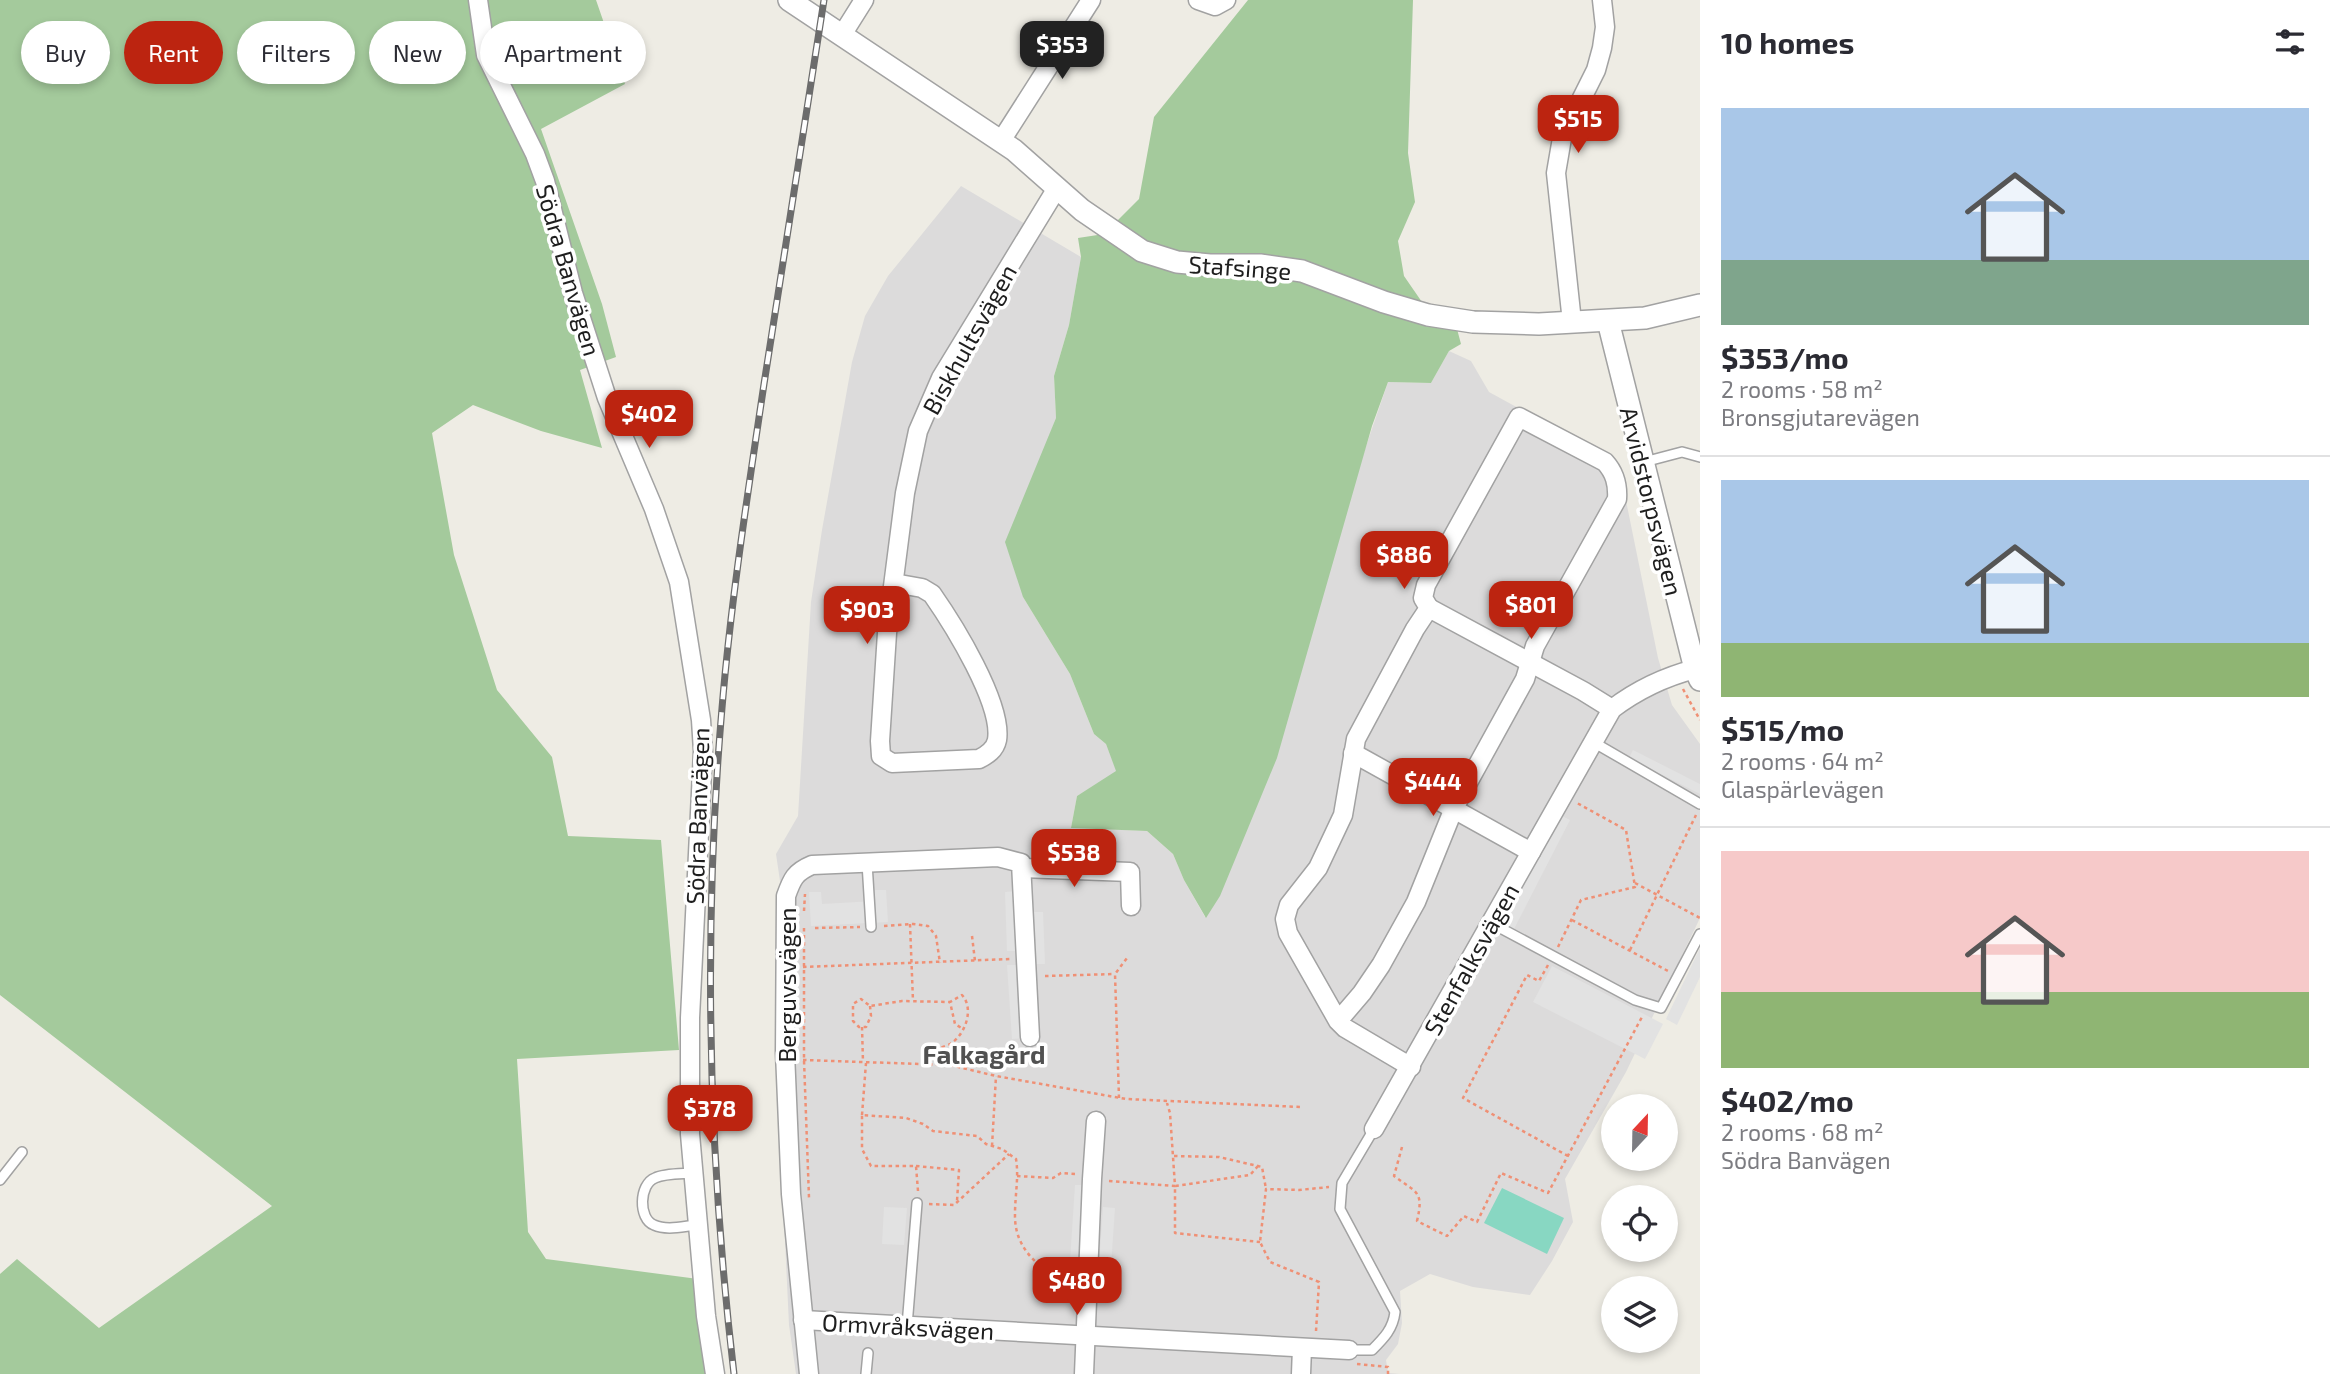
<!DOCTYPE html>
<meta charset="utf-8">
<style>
body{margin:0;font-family:"Exo 2",sans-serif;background:#f7f7f7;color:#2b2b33;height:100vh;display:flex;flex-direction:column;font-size:26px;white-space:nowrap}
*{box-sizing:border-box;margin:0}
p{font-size:23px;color:#7c7c81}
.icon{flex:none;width:38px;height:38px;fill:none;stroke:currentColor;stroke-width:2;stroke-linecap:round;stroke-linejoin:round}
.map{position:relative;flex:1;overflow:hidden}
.side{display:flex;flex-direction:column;background:#fff;width:630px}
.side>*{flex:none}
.top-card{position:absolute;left:21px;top:21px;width:665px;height:63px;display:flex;gap:14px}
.needle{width:46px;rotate:22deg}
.buttons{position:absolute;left:1601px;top:1094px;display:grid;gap:14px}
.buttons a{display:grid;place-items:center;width:77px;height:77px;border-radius:50%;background:#fff;box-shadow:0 4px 10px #0003;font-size:35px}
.price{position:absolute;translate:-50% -60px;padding:0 16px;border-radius:14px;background:#bc2410;color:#fff;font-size:23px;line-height:46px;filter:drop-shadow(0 2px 4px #0008)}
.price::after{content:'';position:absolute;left:50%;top:42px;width:21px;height:16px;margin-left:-10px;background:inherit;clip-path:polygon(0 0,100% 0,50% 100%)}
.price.active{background:#222;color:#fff}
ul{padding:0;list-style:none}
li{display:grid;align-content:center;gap:14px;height:371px;padding:0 21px}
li+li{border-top:2px solid #e1e1e2}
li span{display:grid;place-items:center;height:217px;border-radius:0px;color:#555}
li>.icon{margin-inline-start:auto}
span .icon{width:126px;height:126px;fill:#fffc;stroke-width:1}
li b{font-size:30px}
h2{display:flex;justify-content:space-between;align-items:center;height:84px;padding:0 21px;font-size:30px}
.tag{padding:0 24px;border-radius:32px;background:#fff;box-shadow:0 4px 10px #0003;font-size:24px;line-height:63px}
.tag.active{background:#bc2410;color:#fff}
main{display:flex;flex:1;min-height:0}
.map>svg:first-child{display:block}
</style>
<main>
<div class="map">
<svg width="1700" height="1374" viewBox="0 0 1700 1374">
<rect width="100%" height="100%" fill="#eeece4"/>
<path fill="#dcdbdb" d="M961 186 1081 257 1069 325 1054 376 1056 418 1047 442 1023 597 1070 674 1094 734 1106 744 1117 772 1077 796 1071 828 1147 831 1173 854 1184 880 1205 917 1388 382 1431 383 1449 351 1471 361 1489 392 1614 460 1623 486 1658 658 1672 705 1700 744V918L1626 1072 1565 1179 1573 1222 1552 1261 1530 1295 1473 1287 1430 1274 1400 1291 1402 1323 1398 1344 1386 1360 1388 1373 1400 1374H796L789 1325 775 1030 780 881 776 854 798 816 811 602 822 530 852 362 865 316 888 276Z"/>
<g fill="#a4ca9c">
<path d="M0 0H596L625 84 541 129 602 304 616 357 580 370 602 448 541 431 473 405 432 433 454 555 497 690 552 757 568 836 661 840 679 1050 517 1059 528 1232 546 1259 698 1279 705 1374H0V1274L17 1259 99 1328 272 1206 0 995Z"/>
<path d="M1248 0H1413L1408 153 1415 202 1398 241 1404 276 1424 305 1457 329 1461 344 1449 351 1431 383 1388 382 1372 426 1277 758 1220 896 1206 918 1184 880 1173 854 1147 831 1071 828 1077 796 1116 771 1106 744 1094 734 1070 674 1023 597 1005 542 1056 418 1054 376 1069 325 1081 257 1078 238 1104 234 1139 199 1154 117Z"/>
</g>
<path fill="#88d7c2" d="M1502 1188 1564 1218 1547 1254 1484 1223Z"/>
<g fill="#e2e2e2">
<path d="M1633 750 1700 784V794L1629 758Z"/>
<path d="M1558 814 1570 820 1514 929 1502 923Z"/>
<path d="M875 890H886L888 922 811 926 809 892H821L822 904 875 901Z"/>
<path d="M1016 891 1019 951H1007L1005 892Z"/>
<path d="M1031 912H1043L1045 964H1033Z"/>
<path d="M1700 948V977L1677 1025 1666 1019Z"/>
<path d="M1007 965H1018L1023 1038 1012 1039Z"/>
<path d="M1552 966 1663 1024 1645 1059 1533 1002Z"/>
<path d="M1075 1185H1085L1080 1262 1070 1261Z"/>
<path d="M884 1207 907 1208 904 1245 882 1244Z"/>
<path d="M1103 1207 1115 1208 1111 1266 1099 1265Z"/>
</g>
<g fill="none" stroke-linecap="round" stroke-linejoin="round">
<defs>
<g id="service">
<path d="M1644 462 1682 452 1700 457"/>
<path d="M1593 742 1700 804"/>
<path d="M867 863 871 927"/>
<path d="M1491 923 1635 1000 1661 1008 1700 934"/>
<path d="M694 1173C682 1174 665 1173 655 1178 639 1184 638 1219 654 1225 667 1231 684 1226 698 1225"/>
<path d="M0 1180 22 1152"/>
<path d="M907 1326 917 1203"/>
<path d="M1349 1350H1372C1384 1338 1393 1329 1395 1312L1340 1209 1342 1183 1374 1129"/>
<path d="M866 1374 868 1353"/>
</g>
<g id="minor">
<path d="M478 0 486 55 535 154 545 181 573 293 607 398 654 509 679 582 701 720 703 751 690 1018V1134L706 1316 715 1374"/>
<path d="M1198 0 1215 6 1226 0"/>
<path d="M842 35 864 0"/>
<path d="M1001 141 1091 0"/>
<path d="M1572 322 1556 173 1562 138 1596 70 1602 48 1605 27 1602 0"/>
<path d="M894 583 922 588 932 594C953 624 1003 704 997 740 995 750 987 755 979 759L892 763 881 756 880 741 887 633 905 493 918 431 941 378 1057 188"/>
<path d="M1429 608 1583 691 1612 709"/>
<path d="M1353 753 1531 852"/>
<path d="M1022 868 1130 872 1131 906"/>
<path d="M1338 1021 1362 993 1381 965 1416 902 1454 808 1525 679 1535 646 1617 499C1618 484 1615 473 1605 462L1519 417 1426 585 1423 598 1429 608 1415 629 1356 739 1343 815 1318 868 1289 905 1285 919 1288 933 1338 1021 1345 1028 1411 1067"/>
<path d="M1374 1129 1612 709C1637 690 1664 677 1695 669"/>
<path d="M803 1320 1349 1350"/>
<path d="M809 1374 791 1194 785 1053 786 896C792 879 795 872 812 865L998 857 1021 863 1030 1037"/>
<path d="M1084 1374 1092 1179 1096 1121"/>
<path d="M1301 1374 1302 1348"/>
</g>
<g id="tertiary">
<path d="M789 0 1014 150 1082 210 1142 251 1177 262 1210 265H1260L1302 271 1384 302 1428 315 1473 322 1539 324 1645 318 1700 305"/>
<path d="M1608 321 1695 669 1700 680"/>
</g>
</defs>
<use href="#service" stroke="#a2a2a2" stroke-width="12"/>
<use href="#minor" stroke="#a2a2a2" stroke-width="21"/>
<use href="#tertiary" stroke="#a2a2a2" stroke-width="24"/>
<g stroke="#ef9075" stroke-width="2.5" stroke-dasharray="3.5 3.5" stroke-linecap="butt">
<path d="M1683 689 1700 720"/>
<path d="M1635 883 1700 918"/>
<path d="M804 911 805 894"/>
<path d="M1572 920 1668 971"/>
<path d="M910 924 913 1001"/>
<path d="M884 926 913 924 928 926 936 936 940 963"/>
<path d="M804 928V1060L809 1198"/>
<path d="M815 928 860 927"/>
<path d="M972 936 975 961"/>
<path d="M1558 947 1581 900 1635 887 1626 830 1577 803"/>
<path d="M1630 950 1696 815"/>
<path d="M1548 965 1539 981 1527 975 1463 1098 1568 1156"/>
<path d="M803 967 1010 959"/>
<path d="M1045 976 1115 974"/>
<path d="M870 1006 871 1016 866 1027H859L853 1021V1004L861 999 870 1006 902 1001 950 1002"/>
<path d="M862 1027 863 1062"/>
<path d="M803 1060 950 1065 996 1076 1126 1099 1300 1107"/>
<path d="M938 1065 937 1049C942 1047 950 1045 953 1042 966 1032 974 1008 962 995L950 1002 955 1024 963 1029"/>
<path d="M1119 1098 1115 974 1127 958"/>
<path d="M862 1115 866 1063"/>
<path d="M992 1146 996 1076"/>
<path d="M1402 1147 1394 1176C1417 1193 1424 1191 1417 1221L1447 1236 1464 1216 1477 1222 1501 1173 1548 1193 1643 1015"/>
<path d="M1174 1156 1219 1157 1262 1167 1266 1189"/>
<path d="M916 1166 959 1170 957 1201"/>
<path d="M1258 1166 1250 1175 1175 1186V1233L1260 1242"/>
<path d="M1017 1176 1053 1178 1061 1173 1076 1174"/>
<path d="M1109 1181 1175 1186 1170 1113 1167 1103"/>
<path d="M918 1191 916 1166H871L862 1149V1115L906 1118 923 1124 933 1131 977 1136 986 1144 1002 1149 1016 1159C1019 1177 1015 1195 1015 1214 1014 1251 1042 1270 1072 1287"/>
<path d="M929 1204 954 1205 1009 1154"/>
<path d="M1316 1331 1319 1282 1270 1262 1260 1242 1266 1189 1299 1190 1329 1187"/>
<path d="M1357 1364 1388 1367V1374"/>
</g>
<use href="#service" stroke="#fff" stroke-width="9"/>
<use href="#minor" stroke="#fff" stroke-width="18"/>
<use href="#tertiary" stroke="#fff" stroke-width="21"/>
<defs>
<path id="rail" d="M734 1374C708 1153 703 930 722 708 731 600 748 492 764 384 784 256 804 128 824 0"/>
</defs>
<use href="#rail" stroke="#6c6c6c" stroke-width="7"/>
<use href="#rail" stroke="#fff" stroke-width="4.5" stroke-dasharray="13" stroke-linecap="butt"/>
</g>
<g text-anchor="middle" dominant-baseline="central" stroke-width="7" stroke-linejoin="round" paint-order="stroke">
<g font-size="24" fill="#1e1e1e" stroke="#fff">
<text transform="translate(1240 267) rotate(4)">Stafsinge</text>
<text transform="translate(569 270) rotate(74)">Södra Banvägen</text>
<text transform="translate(969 339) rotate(-61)">Biskhultsvägen</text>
<text transform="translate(1652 501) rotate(76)">Arvidstorpsvägen</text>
<text transform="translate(697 816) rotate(-88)">Södra Banvägen</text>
<text transform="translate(1471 959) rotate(-61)">Stenfalksvägen</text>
<text transform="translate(786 985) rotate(-90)">Berguvsvägen</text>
<text transform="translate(908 1326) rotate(3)">Ormvråksvägen</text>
</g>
<g font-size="26" font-weight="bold" fill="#515151" stroke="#fff">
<text x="984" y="1053">Falkagård</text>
</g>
</g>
</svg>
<div class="buttons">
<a><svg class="needle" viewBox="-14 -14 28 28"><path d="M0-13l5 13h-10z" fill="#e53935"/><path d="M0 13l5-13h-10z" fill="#7c7c81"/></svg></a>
<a><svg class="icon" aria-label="locate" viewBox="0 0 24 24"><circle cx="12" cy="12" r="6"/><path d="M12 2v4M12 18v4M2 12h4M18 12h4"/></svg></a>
<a><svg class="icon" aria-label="layers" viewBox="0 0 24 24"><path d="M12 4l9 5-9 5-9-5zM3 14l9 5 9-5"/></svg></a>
</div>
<b class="price active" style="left:1062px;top:81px">$353</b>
<b class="price" style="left:1578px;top:155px">$515</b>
<b class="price" style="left:649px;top:450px">$402</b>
<b class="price" style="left:1404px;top:591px">$886</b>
<b class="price" style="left:1531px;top:641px">$801</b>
<b class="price" style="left:867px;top:646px">$903</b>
<b class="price" style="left:1433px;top:818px">$444</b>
<b class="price" style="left:1074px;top:889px">$538</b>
<b class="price" style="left:710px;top:1145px">$378</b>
<b class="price" style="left:1077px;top:1317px">$480</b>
<div class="top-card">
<a class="tag">Buy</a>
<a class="tag active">Rent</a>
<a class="tag">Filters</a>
<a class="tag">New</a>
<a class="tag">Apartment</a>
</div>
</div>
<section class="side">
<h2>10 homes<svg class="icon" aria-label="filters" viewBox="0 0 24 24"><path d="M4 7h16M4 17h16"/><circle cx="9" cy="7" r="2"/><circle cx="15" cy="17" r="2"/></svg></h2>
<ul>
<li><span style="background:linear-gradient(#a9c7e8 70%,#7fa58c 0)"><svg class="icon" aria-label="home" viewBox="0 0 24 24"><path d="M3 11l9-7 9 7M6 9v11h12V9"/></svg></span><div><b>$353/mo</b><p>2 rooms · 58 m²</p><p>Bronsgjutarevägen</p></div></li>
<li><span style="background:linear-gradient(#a9c7e8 75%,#8fb573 0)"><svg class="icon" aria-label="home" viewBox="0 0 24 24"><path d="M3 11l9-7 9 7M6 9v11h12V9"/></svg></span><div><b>$515/mo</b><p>2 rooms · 64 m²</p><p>Glaspärlevägen</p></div></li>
<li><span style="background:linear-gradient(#f6c9c9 65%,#8fb573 0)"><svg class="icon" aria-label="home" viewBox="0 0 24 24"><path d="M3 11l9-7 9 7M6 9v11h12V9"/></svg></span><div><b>$402/mo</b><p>2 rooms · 68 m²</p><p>Södra Banvägen</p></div></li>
</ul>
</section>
</main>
